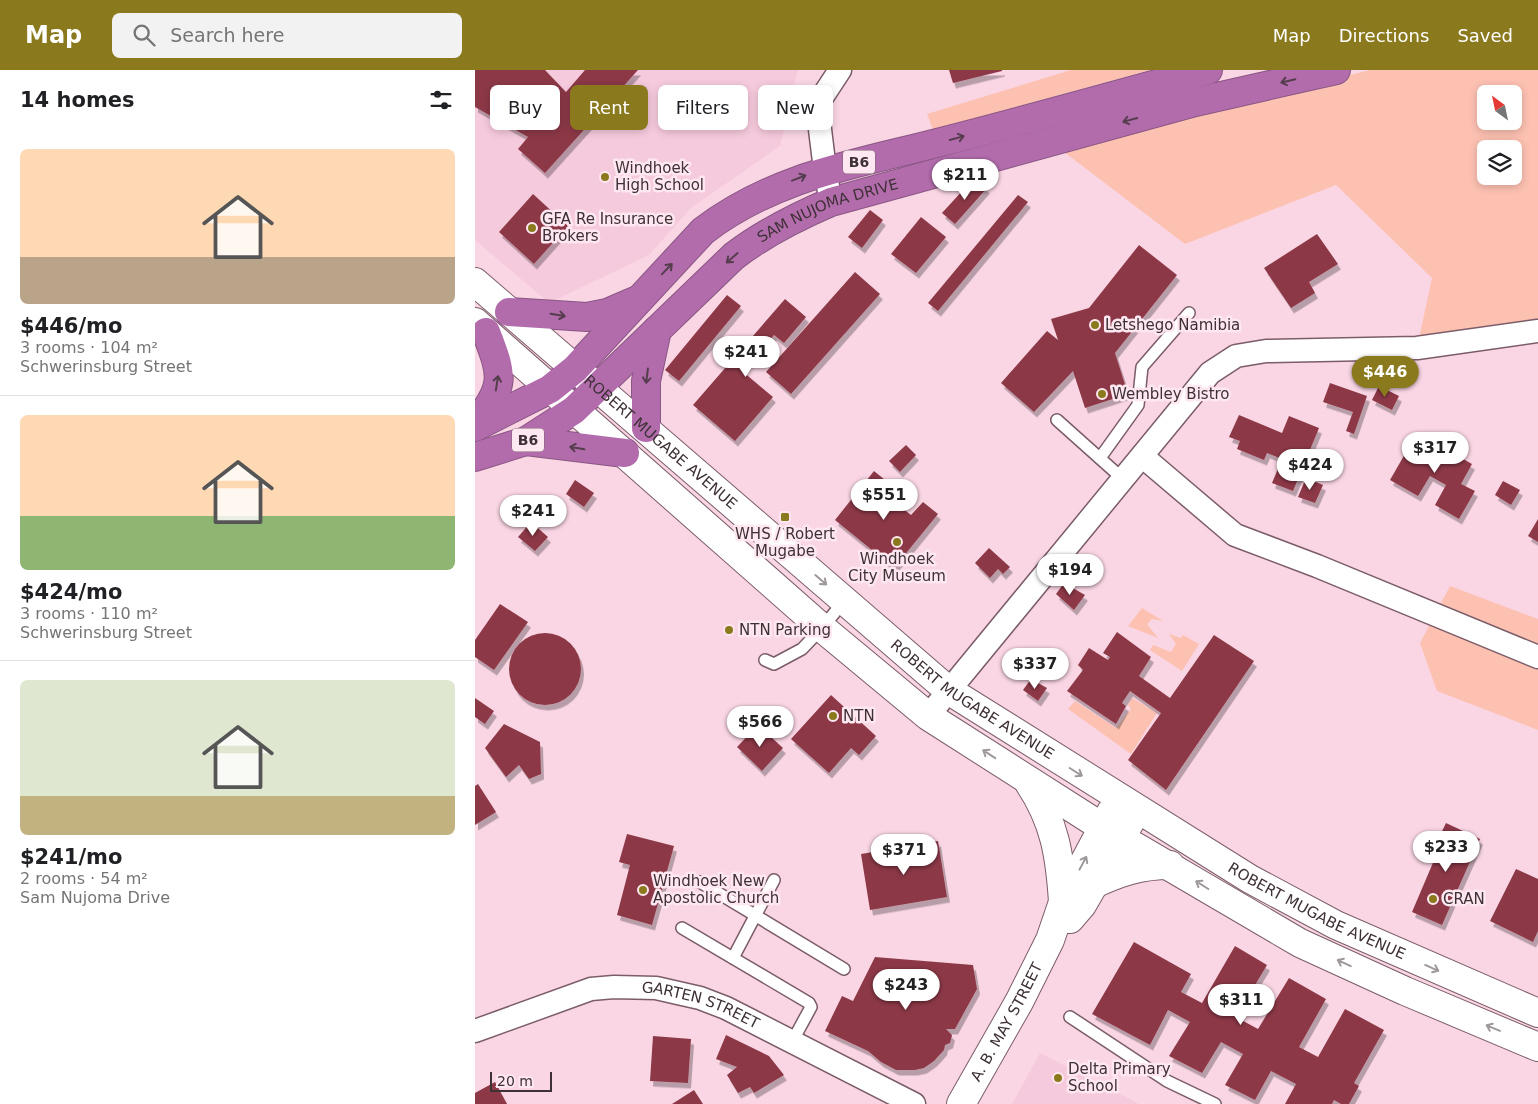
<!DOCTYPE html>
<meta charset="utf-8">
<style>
body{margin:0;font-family:"DejaVu Sans",sans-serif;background:#f2f2f2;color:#202124;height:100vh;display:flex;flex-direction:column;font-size:19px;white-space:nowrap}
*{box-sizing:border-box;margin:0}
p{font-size:16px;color:#757577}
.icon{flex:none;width:28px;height:28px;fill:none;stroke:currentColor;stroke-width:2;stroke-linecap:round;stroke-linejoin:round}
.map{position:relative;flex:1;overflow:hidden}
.side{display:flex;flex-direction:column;background:#fff;width:475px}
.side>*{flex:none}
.guide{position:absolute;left:15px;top:15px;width:475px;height:45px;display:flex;gap:10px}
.needle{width:32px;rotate:327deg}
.tools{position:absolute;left:1002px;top:15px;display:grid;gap:10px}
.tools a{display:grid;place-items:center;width:45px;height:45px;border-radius:8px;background:#fff;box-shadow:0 2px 8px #0003;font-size:25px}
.scale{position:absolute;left:15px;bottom:12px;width:62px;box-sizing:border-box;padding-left:5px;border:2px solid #3e3136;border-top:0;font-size:14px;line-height:18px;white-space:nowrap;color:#3e3136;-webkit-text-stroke:4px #fee7f0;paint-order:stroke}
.price{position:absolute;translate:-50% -42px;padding:0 11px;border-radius:18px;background:#fff;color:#222;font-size:16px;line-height:32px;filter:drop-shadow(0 1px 2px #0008)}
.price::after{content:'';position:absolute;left:50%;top:30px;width:15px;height:11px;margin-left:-8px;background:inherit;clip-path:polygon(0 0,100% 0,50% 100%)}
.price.current{background:#8b791e;color:#fff}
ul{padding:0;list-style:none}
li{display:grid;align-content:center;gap:10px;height:265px;padding:0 20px}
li+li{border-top:1px solid #e0e0e0}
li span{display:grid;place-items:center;height:155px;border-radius:8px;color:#555}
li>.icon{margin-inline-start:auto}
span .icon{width:90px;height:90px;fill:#fffc;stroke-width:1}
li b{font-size:21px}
h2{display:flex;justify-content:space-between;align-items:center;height:60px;padding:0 20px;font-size:21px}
.chip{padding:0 18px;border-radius:8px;background:#fff;box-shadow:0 2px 8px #0003;font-size:18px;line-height:45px}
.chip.current{background:#8b791e;color:#fff}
header{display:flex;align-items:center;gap:30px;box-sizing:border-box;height:70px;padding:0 25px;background:#8b791e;color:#fff}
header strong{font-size:24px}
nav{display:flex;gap:28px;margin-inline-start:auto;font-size:18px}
.search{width:350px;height:45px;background:#f2f2f2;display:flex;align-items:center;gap:12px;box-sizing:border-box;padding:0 18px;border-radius:8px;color:#757577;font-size:19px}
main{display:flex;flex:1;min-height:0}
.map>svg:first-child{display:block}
</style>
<header>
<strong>Map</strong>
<div class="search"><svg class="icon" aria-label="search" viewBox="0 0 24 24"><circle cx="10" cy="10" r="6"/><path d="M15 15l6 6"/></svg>Search here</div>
<nav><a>Map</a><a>Directions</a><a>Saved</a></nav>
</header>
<main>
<section class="side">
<h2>14 homes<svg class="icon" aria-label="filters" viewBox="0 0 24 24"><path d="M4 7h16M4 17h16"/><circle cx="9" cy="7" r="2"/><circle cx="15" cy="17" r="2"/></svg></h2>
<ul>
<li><span style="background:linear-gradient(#ffd9b3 70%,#b9a48a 0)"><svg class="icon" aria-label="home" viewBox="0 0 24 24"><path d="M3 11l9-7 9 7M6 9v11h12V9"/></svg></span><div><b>$446/mo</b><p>3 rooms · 104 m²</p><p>Schwerinsburg Street</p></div></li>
<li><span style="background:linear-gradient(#ffd9b3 65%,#8fb573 0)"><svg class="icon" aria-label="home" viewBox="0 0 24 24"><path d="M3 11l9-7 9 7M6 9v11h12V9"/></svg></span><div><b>$424/mo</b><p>3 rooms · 110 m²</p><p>Schwerinsburg Street</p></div></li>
<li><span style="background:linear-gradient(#dfe7d0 75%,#c2b280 0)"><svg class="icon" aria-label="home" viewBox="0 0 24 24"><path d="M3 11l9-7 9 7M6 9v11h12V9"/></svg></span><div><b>$241/mo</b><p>2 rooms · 54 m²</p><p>Sam Nujoma Drive</p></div></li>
</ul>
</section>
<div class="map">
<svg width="1063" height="1034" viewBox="0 0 1063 1034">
<defs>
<filter id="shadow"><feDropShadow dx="3" dy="5.5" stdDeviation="0" flood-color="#0004"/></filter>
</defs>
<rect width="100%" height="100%" fill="#fad6e4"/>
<g fill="#f6cadd">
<path d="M0 0H324L322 3 305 76 216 138 174 185 74 233 0 170Z"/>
<path d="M565 983 664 1034H537Z"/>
</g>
<g fill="#fdc1b2" fill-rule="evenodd">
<path d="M596 0H675L458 60 452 44Z"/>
<path d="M895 0H1063V261L942 278 957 208 861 115 710 174 585 79ZM1011 24H1039V51H1011ZM1011 79H1039V106H1011Z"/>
<path d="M975 516 1063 549V660L962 621 945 573Z"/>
<path d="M667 538 688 551 677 549 672 554 683 568 653 556Z"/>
<path d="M694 564 706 568 708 565 724 574 707 601 675 580 678 575 696 582 701 574Z"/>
<path d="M657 628 682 643 656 684 593 639 600 631 641 658 656 639 653 635Z"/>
</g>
<g fill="#8c3947" filter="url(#shadow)">
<path d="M0 0H70L91 22 110 0H163L70 103 43 79 53 67 0 37Z"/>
<path d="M474 0H527V1L478 13Z"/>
<path d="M500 107 512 118 480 154 467 143Z"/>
<path d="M58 124 93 156 59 194 24 162Z"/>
<path d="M543 125 553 132 463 241 453 233Z"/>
<path d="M395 140 408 150 387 178 373 167Z"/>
<path d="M446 147 471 167 441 203 416 184Z"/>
<path d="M842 164 863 194 834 212 840 223 816 238 789 198Z"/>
<path d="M664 175 702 205 640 283 653 324 610 338 598 301 559 342 526 313 572 261 583 270 576 249 614 238Z"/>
<path d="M380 202 405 224 316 324 291 302Z"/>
<path d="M252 225 266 236 204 311 190 300Z"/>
<path d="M310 229 331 247 309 273 299 265 267 301 298 327 260 371 218 335Z"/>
<path d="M855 313 892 326 879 364 871 361 878 342 848 332Z"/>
<path d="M904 316 924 326 917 340 897 330Z"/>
<path d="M764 345 807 363 814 346 844 358 818 421 797 413 807 389 792 383 789 390 762 379 765 371 754 367Z"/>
<path d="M942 363 997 394 986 414 1000 421 984 449 960 435 971 415 955 406 943 426 915 410Z"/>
<path d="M431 375 441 385 425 402 414 391Z"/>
<path d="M399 401 415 414 408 423 436 445 448 432 463 444 419 498 360 450Z"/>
<path d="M831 408 848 415 840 433 823 427Z"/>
<path d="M100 410 119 423 109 437 91 424Z"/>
<path d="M1028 411 1045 420 1036 435 1020 425Z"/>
<path d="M1063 449V472L1053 466Z"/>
<path d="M56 452 73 467 60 481 43 467Z"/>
<path d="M514 478 535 497 528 504 523 499 515 508 500 493Z"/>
<path d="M589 513 610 525 599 540 581 524Z"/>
<path d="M25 534 53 552 19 600 0 587V570Z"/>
<path d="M642 562 676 587 664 606 695 628 739 565 779 591 691 720 653 690 686 643 655 621 647 633 651 636 641 654 592 621 608 600 603 595 614 578 633 590 635 587 628 583Z"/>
<circle cx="70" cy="599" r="36"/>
<path d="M556 609 572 618 563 631 548 620Z"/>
<path d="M356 625 401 666 384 685 376 678 354 703 316 669Z"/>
<path d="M0 628 19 641 10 654 0 647Z"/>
<path d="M29 654 65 672 66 704 54 709 44 695 31 707 10 678Z"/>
<path d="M283 655 308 678 287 701 262 677Z"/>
<path d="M3 714 21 742 0 755V716Z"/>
<path d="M971 753 1005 769 967 855 937 842 960 788 955 786Z"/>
<path d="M152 764 199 776 177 855 142 845 155 795 144 792Z"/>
<path d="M463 771 472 827 395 840 386 784Z"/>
<path d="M1041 799 1063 809V861L1058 872 1015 851Z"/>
<path d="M659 872 716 904 706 922 727 933 760 876 792 895 761 947 783 959 814 908 851 929 824 977 843 987 870 939 909 960 879 1013 884 1016 874 1034H866L859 1030 857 1034H810L821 1014 796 1001 780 1030 750 1015 768 984 746 972 727 1003 694 986 715 952 693 940 675 975 617 944Z"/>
<path d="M400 887 498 895 502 919 480 959H471L477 965 475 973 470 975 469 980 459 991 449 998 440 1000H421L406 992 393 981 350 961 367 926 378 931Z"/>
<path d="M251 965 294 986 309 1005 279 1023 275 1017 263 1023 252 1005 262 997 241 989Z"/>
<path d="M178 966 216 969 213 1013 175 1011Z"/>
<path d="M20 1012 32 1034H0V1023Z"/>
<path d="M219 1020 228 1034H197Z"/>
</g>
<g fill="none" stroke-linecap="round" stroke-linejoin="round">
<defs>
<g id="lane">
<path d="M582 350 648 409"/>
<path d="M625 388 663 335 667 297 714 243"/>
<path d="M290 590 299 594 327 579 347 558 370 530"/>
<path d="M225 812 369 899"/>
<path d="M207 858 334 933 336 937 317 972"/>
<path d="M258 888 299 810"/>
<path d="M595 947 692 1011 740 1034"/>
</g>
<g id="street">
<path d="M356 132 350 100 342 35 365 0"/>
<path d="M667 386 760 465 842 496 1063 587"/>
<path d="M453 646 735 303 761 286 791 281 942 278 1063 261"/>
<path id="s1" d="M0 961 116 919 139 917 181 918 225 928 251 938 439 1034"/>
</g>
<g id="secondary">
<path id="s2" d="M0 212 473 620 775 809 861 855 1063 943"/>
<path d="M0 252 347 558 453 646 627 757 825 873 930 921 1063 977"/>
<path d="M554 713C580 752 585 786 588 832"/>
<path d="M619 814C645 802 666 795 695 795"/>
<path d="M595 849 607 835 655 752"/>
<path id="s3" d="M486 1034 544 932 575 870 588 832 636 742"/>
</g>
<g id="highway">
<path d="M34 242 112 247 132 243 160 231"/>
<path d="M0 355C30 315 29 308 11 262"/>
<path d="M0 357 75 319 100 299 228 161C300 106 381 94 466 72 556 49 644 24 733 0"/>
<path d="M171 358V311L182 260"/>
<path d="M51 371 150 383"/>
<path id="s4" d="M0 387 51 371 99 340 259 186C289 163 321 147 356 132L720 32 861 0"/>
</g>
</defs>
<use href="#lane" stroke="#7b5c69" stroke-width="14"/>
<use href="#street" stroke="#7b5c69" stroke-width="25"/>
<use href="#secondary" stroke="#7b5c69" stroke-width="30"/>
<use href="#highway" stroke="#895783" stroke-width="30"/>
<use href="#lane" stroke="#fff" stroke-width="11"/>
<use href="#street" stroke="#fff" stroke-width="22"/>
<use href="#secondary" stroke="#fff" stroke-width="28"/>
<use href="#highway" stroke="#b26cac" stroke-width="28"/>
</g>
<circle fill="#c27871" cx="78" cy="444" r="8"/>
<defs><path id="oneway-shaft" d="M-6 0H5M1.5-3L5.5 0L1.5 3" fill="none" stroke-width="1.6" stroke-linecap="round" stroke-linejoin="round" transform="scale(1.25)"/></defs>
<g stroke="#553d4e">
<use href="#oneway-shaft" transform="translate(813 11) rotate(167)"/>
<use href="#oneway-shaft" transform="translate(655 50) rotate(165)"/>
<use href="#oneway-shaft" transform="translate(482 68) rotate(-15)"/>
<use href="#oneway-shaft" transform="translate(324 108) rotate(-21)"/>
<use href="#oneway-shaft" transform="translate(257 188) rotate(139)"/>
<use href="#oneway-shaft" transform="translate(192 199) rotate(-46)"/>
<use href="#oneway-shaft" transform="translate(83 245) rotate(9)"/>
<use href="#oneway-shaft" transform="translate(172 306) rotate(97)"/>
<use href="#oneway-shaft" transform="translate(22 313) rotate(-81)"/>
<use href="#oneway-shaft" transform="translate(102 378) rotate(-170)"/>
</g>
<g stroke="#9e989a">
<use href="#oneway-shaft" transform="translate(346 510) rotate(41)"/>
<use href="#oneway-shaft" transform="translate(514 684) rotate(-147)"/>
<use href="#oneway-shaft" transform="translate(601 702) rotate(32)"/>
<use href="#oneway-shaft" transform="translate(608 793) rotate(-62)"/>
<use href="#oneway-shaft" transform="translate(727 815) rotate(-148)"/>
<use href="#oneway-shaft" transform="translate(869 893) rotate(-155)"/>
<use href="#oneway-shaft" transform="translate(957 898) rotate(24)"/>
<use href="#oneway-shaft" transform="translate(1018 958) rotate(-157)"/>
</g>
<g fill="#8b791e" stroke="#fee7f0" stroke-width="2">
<circle cx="130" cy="107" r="5"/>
<circle cx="57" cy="158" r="5"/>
<circle cx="620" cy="255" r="5"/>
<circle cx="627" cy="324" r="5"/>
<rect x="305" y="442" width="10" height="10" rx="2.5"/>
<circle cx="422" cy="472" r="5"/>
<circle cx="254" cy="560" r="5"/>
<circle cx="358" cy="646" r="5"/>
<circle cx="168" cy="820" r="5"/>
<circle cx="958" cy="829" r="5"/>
<circle cx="583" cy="1008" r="5"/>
</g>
<g text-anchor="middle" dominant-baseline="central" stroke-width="5" stroke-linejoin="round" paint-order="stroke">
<g fill="#fee7f0" stroke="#78686e" stroke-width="1">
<rect x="368" y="80.5" width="32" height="23" rx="4"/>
<rect x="37" y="358.5" width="32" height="23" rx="4"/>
</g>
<g font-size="14" font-weight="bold" fill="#3e3136">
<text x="384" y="92">B6</text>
<text x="53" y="370">B6</text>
</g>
<g font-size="15" fill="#3e3136" stroke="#fee7f0" text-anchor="start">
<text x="140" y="98">Windhoek<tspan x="140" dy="17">High School</tspan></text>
<text x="67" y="149">GFA Re Insurance<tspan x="67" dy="17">Brokers</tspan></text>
<text x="630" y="255">Letshego Namibia</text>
<text x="637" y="324">Wembley Bistro</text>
<text x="310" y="464" text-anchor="middle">WHS / Robert<tspan x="310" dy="17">Mugabe</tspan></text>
<text x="422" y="489" text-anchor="middle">Windhoek<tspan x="422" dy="17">City Museum</tspan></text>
<text x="264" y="560">NTN Parking</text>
<text x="368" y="646">NTN</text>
<text x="178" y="811">Windhoek New<tspan x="178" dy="17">Apostolic Church</tspan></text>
<text x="968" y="829">CRAN</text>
<text x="593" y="999">Delta Primary<tspan x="593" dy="17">School</tspan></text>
</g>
<g font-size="15" fill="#3e3136" stroke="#fee7f0">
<text stroke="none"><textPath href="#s4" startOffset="438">SAM NUJOMA DRIVE</textPath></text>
<text stroke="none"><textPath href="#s2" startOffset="245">ROBERT MUGABE AVENUE</textPath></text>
<text stroke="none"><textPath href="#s2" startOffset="650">ROBERT MUGABE AVENUE</textPath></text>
<text stroke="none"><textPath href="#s2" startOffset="1055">ROBERT MUGABE AVENUE</textPath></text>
<text stroke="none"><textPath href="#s1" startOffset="236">GARTEN STREET</textPath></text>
<text stroke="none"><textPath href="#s3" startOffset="94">A. B. MAY STREET</textPath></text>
</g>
</g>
</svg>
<div class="tools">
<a><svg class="needle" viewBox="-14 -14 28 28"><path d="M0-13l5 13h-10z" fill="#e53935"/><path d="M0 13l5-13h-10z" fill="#757577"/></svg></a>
<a><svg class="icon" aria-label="layers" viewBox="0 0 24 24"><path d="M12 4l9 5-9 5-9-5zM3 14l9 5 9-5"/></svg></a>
</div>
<div class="scale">20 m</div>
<b class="price" style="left:490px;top:131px">$211</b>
<b class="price" style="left:271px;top:308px">$241</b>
<b class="price current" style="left:910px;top:328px">$446</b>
<b class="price" style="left:960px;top:404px">$317</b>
<b class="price" style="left:835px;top:421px">$424</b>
<b class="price" style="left:409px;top:451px">$551</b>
<b class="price" style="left:58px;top:467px">$241</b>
<b class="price" style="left:595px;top:526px">$194</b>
<b class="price" style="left:560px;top:620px">$337</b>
<b class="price" style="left:285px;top:678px">$566</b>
<b class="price" style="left:971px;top:803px">$233</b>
<b class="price" style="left:429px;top:806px">$371</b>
<b class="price" style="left:431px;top:941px">$243</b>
<b class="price" style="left:766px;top:956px">$311</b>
<div class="guide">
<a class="chip">Buy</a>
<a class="chip current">Rent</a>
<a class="chip">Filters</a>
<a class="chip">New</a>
</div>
</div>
</main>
